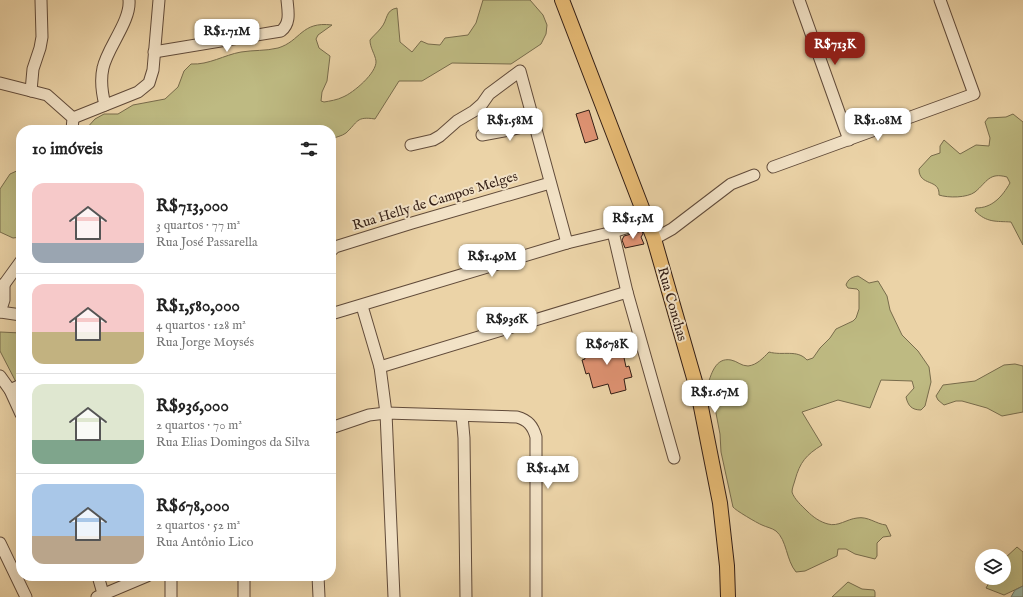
<!DOCTYPE html>
<html lang="pt">
<meta charset="utf-8">
<style>
body{margin:0;font-family:"IM FELL English",serif;background:#f6f6f6;color:#222;height:100vh;display:flex;flex-direction:column;font-size:15px;white-space:nowrap}
*{box-sizing:border-box;margin:0}
p{font-size:13px;color:#767676}
.icon{flex:none;width:22px;height:22px;fill:none;stroke:currentColor;stroke-width:2;stroke-linecap:round;stroke-linejoin:round}
.map{position:relative;flex:1;overflow:hidden}
.drawer{position:absolute;left:16px;top:125px;width:320px;height:456px;display:flex;flex-direction:column;background:#fff;border-radius:16px;box-shadow:0 4px 16px #0002}
.drawer>*{flex:none}
.buttons{position:absolute;left:975px;top:549px;display:grid;gap:8px}
.buttons a{display:grid;place-items:center;width:36px;height:36px;border-radius:50%;background:#fff;box-shadow:0 4px 16px #0002;font-size:20px}
.price{position:absolute;translate:-50% -34px;padding:0 9px;border-radius:8px;background:#fff;color:#222;font-size:13px;line-height:26px;filter:drop-shadow(0 1px 2px #0008)}
.price::after{content:'';position:absolute;left:50%;top:24px;width:12px;height:9px;margin-left:-6px;background:inherit;clip-path:polygon(0 0,100% 0,50% 100%)}
.price.active{background:#8f2418;color:#fff}
ul{padding:0;list-style:none}
li{display:flex;align-items:center;gap:12px;height:100px;padding:0 16px}
li+li{border-top:1px solid #e0e0e0}
li span{display:grid;place-items:center;flex:none;width:112px;height:80px;border-radius:12px;color:#555}
li>.icon{margin-inline-start:auto}
span .icon{width:48px;height:48px;fill:#fffc;stroke-width:1}
li b{font-size:17px}
h2{display:flex;justify-content:space-between;align-items:center;height:48px;padding:0 16px;font-size:17px}
.map>svg:first-child{display:block}
</style>
<div class="map">
<svg width="1023" height="597" viewBox="0 0 1023 597">
<rect width="100%" height="100%" fill="#ebd3a7"/>
<filter id="stains"><feTurbulence type="fractalNoise" baseFrequency=".005" numOctaves="4"/><feColorMatrix values="0 0 0 0 .2 0 0 0 0 .09 0 0 0 0 .02 0 0 0 .5 -.17"/></filter>
<radialGradient id="worn" r=".72"><stop offset=".6" stop-color="#630" stop-opacity="0"/><stop offset="1" stop-color="#630" stop-opacity=".3"/></radialGradient>
<g fill="#beba82" stroke="#786c4c">
<path d="M483 0H530L543 15 547 25 546 34 541 44 511 64 452 63 422 81H399L375 119C356 116 358 122 346 133 342 136 336 137 331 139V130H85L95 119 104 114H118L133 105 165 99 178 87 184 71 191 64C209 65 224 55 241 52 253 50 266 51 278 48 301 41 301 21 332 25L318 35 316 39 319 48 330 56 327 81 322 92 321 101 324 102C330 101 337 100 343 97 353 93 377 73 376 61 375 54 370 48 370 40 373 36 378 32 381 28 388 20 385 10 397 8L400 42 412 52 421 41 428 44 440 45 445 38 468 35 476 23Z"/>
<path d="M1013 114 1023 122V245L1011 222C996 221 987 223 975 211L976 208C992 208 1002 197 1010 183L1007 177C989 172 987 182 975 192 967 198 948 198 939 195 940 178 919 187 919 169L931 156 940 153V146L944 140 960 154 976 145 989 146 990 138 985 122 988 118 1006 117Z"/>
<path d="M21 169V237L13 238 0 232V189L10 174Z"/>
<path d="M858 276 869 283 878 281 887 296 890 310 902 335 918 351 929 367 931 382 925 406 921 410C912 410 908 406 906 397L914 388 912 381 881 380 870 408 838 400 802 412 822 445C806 455 800 462 795 480 794 484 792 488 792 492 794 499 802 506 807 511 813 517 820 522 828 524 838 527 847 519 857 518 868 516 876 524 886 525L891 536 883 537 877 543V556L875 559 855 554 846 549H838L837 556 805 571 796 572C786 560 787 540 776 531 772 528 766 527 762 525 757 523 735 510 733 507L721 452 720 434 715 408 707 387C711 375 715 357 731 360 737 361 741 366 748 366 757 365 763 358 769 352 783 356 797 349 807 360L813 358 820 348 830 338 836 329 853 321 856 318 859 309V291L857 289 848 288 846 285C848 279 852 277 858 276Z"/>
<path d="M0 332 21 333V382L17 384 0 351Z"/>
<path d="M1015 364 1023 366V412L1002 416 987 408 962 401H956L944 405 938 400 936 396 943 385 975 381 1004 365Z"/>
<path d="M1017 547 1023 552V586L1004 595 986 588 992 578H1004V559Z"/>
<path d="M848 582 862 589 874 590 875 592V597H832Z"/>
</g>
<path fill="#98b8a7" stroke="#707a6d" d="M1023 586V597H1011L1015 590Z"/>
<g fill="#de9272" stroke="#331e15">
<path d="M589 110 598 139 585 143 576 114Z"/>
<path d="M642 231 643 234 641 237 644 244 625 248 622 240 624 236Z"/>
<path d="M614 336 615 340 620 339 626 367 629 366 632 377 624 379 626 390 611 394 608 384 593 388 589 373 586 374 582 360 585 359 583 350 607 344 606 339Z"/>
</g>
<g fill="none" stroke-linecap="round" stroke-linejoin="round">
<defs>
<g id="minor">
<path d="M799 0 849 140"/>
<path d="M154 52 281 31C291 23 288 11 287 0"/>
<path d="M0 83 47 95 73 118 72 130"/>
<path d="M31 91 33 69 40 48 42 37 41 0"/>
<path d="M105 105C102 93 100 81 103 68 107 48 131 21 129 0"/>
<path d="M73 118 138 92 149 83 153 70 159 0"/>
<path d="M482 135 510 130 534 124"/>
<path d="M411 145 433 140 440 136 457 121 474 111 482 104 489 94 520 71 567 243"/>
<path d="M773 167 974 94 940 0"/>
<path d="M613 232 627 292 674 458"/>
<path d="M654 239 672 229 731 184 754 175"/>
<path d="M331 251 335 247 412 223 550 183"/>
<path d="M0 290 21 261"/>
<path d="M362 306 380 367 386 413 394 597"/>
<path d="M0 312 4 300V284"/>
<path d="M0 312 21 315"/>
<path d="M331 314 567 243 613 232 647 221"/>
<path d="M380 367 627 292"/>
<path d="M0 376 10 390 21 414"/>
<path d="M10 390 21 385"/>
<path d="M462 416 464 438 466 597"/>
<path d="M331 428 369 415 386 413 517 417C528 420 533 426 536 437V597"/>
<path d="M0 543 26 597"/>
<path d="M98 576 104 597"/>
<path d="M171 576V597"/>
<path d="M244 576V597"/>
<path d="M318 576 319 597"/>
<path d="M97 597 147 576"/>
</g>
<path id="major" d="M562 0 654 239 698 392 720 503 727 566 728 597"/>
</defs>
<use href="#minor" stroke="#614b3a" stroke-width="13"/>
<use href="#major" stroke="#331e15" stroke-width="16"/>
<use href="#minor" stroke="#f2e2c6" stroke-width="11"/>
<use href="#major" stroke="#e6ba74" stroke-width="14"/>
</g>
<g text-anchor="middle" dominant-baseline="central" stroke-width="4" stroke-linejoin="round" paint-order="stroke">
<g font-size="14" fill="#331e15" stroke="#f2e2c6">
<text transform="translate(435 201) rotate(-17)">Rua Helly de Campos Melges</text>
<text transform="translate(672 304) rotate(74)">Rua Conchas</text>
</g>
</g>
<rect width="100%" height="100%" filter="url(#stains)"/>
<rect width="100%" height="100%" fill="url(#worn)"/>
</svg>
<div class="buttons">
<a><svg class="icon" aria-label="layers" viewBox="0 0 24 24"><path d="M12 4l9 5-9 5-9-5zM3 14l9 5 9-5"/></svg></a>
</div>
<b class="price" style="left:227px;top:53px">R$1.71M</b>
<b class="price active" style="left:835px;top:66px">R$713K</b>
<b class="price" style="left:510px;top:142px">R$1.58M</b>
<b class="price" style="left:878px;top:142px">R$1.08M</b>
<b class="price" style="left:633px;top:240px">R$1.5M</b>
<b class="price" style="left:492px;top:278px">R$1.49M</b>
<b class="price" style="left:507px;top:341px">R$936K</b>
<b class="price" style="left:607px;top:366px">R$678K</b>
<b class="price" style="left:715px;top:414px">R$1.67M</b>
<b class="price" style="left:548px;top:490px">R$1.4M</b>
<section class="drawer">
<h2>10 imóveis<svg class="icon" aria-label="filters" viewBox="0 0 24 24"><path d="M4 7h16M4 17h16"/><circle cx="9" cy="7" r="2"/><circle cx="15" cy="17" r="2"/></svg></h2>
<ul>
<li><span style="background:linear-gradient(#f6c9c9 75%,#9aa5b1 0)"><svg class="icon" aria-label="home" viewBox="0 0 24 24"><path d="M3 11l9-7 9 7M6 9v11h12V9"/></svg></span><div><b>R$713,000</b><p>3 quartos · 77 m²</p><p>Rua José Passarella</p></div></li>
<li><span style="background:linear-gradient(#f6c9c9 60%,#c2b280 0)"><svg class="icon" aria-label="home" viewBox="0 0 24 24"><path d="M3 11l9-7 9 7M6 9v11h12V9"/></svg></span><div><b>R$1,580,000</b><p>4 quartos · 128 m²</p><p>Rua Jorge Moysés</p></div></li>
<li><span style="background:linear-gradient(#dfe7d0 70%,#7fa58c 0)"><svg class="icon" aria-label="home" viewBox="0 0 24 24"><path d="M3 11l9-7 9 7M6 9v11h12V9"/></svg></span><div><b>R$936,000</b><p>2 quartos · 70 m²</p><p>Rua Elias Domingos da Silva</p></div></li>
<li><span style="background:linear-gradient(#a9c7e8 65%,#b9a48a 0)"><svg class="icon" aria-label="home" viewBox="0 0 24 24"><path d="M3 11l9-7 9 7M6 9v11h12V9"/></svg></span><div><b>R$678,000</b><p>2 quartos · 52 m²</p><p>Rua Antônio Lico</p></div></li>
</ul>
</section>
</div>
